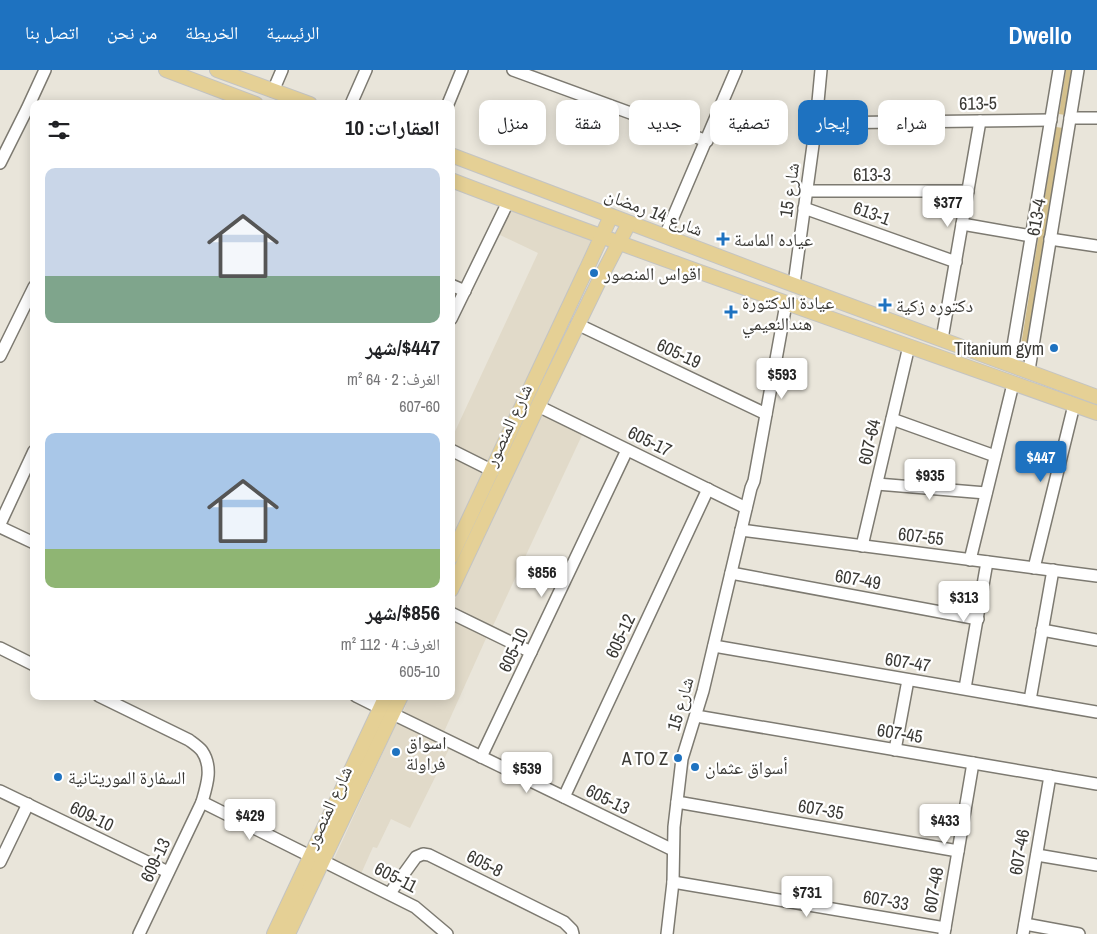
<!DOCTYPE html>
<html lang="ar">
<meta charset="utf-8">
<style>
body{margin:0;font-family:"Archivo Narrow","Noto Naskh Arabic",sans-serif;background:#f2f2f2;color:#202124;direction:rtl;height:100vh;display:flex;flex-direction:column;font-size:19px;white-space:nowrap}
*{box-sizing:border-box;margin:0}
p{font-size:16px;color:#757577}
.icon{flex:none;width:28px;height:28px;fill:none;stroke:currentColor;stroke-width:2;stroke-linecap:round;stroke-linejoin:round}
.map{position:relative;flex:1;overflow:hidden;direction:ltr}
.panel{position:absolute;left:30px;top:30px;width:425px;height:600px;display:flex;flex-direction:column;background:#fff;border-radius:10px;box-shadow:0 2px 12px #0003;direction:rtl}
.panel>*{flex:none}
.guide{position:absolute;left:470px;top:30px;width:475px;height:45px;direction:rtl;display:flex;gap:10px}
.price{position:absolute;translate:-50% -42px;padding:0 11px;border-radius:5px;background:#fff;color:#222;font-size:16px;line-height:32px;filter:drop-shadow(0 1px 2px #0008)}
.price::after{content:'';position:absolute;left:50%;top:30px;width:15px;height:11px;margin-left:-8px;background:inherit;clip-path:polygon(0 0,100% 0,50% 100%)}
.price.active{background:#1e72c0;color:#fff}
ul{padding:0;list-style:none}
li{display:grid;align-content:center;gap:10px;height:265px;padding:0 15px}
li span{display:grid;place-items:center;height:155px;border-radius:10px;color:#555}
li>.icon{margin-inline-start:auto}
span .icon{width:90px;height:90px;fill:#fffc;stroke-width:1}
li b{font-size:21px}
h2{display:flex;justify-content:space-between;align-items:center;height:60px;padding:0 15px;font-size:21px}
.pill{padding:0 18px;border-radius:10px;background:#fff;box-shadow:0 2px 12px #0003;font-size:18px;line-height:45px}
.pill.active{background:#1e72c0;color:#fff}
header{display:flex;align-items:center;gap:30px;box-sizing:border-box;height:70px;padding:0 25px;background:#1e72c0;color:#fff}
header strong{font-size:24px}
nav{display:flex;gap:28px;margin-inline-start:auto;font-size:18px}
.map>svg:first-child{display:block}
</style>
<header>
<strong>Dwello</strong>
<nav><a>الرئيسية</a><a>الخريطة</a><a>من نحن</a><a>اتصل بنا</a></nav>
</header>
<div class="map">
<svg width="1097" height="864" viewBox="0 0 1097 864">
<rect width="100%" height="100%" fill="#e9e5da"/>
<g fill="#e1dac9">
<path d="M514 138 591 170 593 172 492 390 488 392 451 376V370L538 183 496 163 510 140Z"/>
<path d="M543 344 584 361 491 560 454 540 453 533 541 347Z"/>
<path d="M451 385 484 401 451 474Z"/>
<path d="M451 547 488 564 443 664 406 646 403 643 409 626H451Z"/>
<path d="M400 652 451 675 410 758 391 749 377 778 373 777 360 806 335 792 334 789 396 654Z"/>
</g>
<g fill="#d4c08c">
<path d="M1066 0H1073L1065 45 1059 44Z"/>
<path d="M1056 57 1063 58 1027 276 1023 278 1021 275Z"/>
</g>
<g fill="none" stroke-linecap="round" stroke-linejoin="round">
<defs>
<g id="minor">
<path d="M513 0 707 71"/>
<path d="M273 21 282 0"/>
<path d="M351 34 366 0"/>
<path d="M448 34 462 0"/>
<path d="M1070 48H1097"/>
<path d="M816 53 1051 50"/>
<path d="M0 93 27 39 45 0"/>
<path d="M806 121H968"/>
<path d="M804 138 956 192"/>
<path d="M962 154 1031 166"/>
<path d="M665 166 736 0"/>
<path d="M1050 169 1097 176"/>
<path d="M794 214 816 53 821 0"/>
<path d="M451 215 465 221"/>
<path d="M451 249 508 132"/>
<path d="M577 254 766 344"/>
<path d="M942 269 980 51"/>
<path d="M0 286 34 217"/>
<path d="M1010 294 1059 0"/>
<path d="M1029 300 1078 0"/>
<path d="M538 336 746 438"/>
<path d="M892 349 995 386"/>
<path d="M451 380 493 401"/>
<path d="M877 414 986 423"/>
<path d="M0 454 34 381"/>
<path d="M0 457 34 473"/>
<path d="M741 460 1097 506"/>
<path d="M862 476 909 276"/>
<path d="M970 490 1013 314"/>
<path d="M1034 498 1074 335"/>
<path d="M731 503 978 549"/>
<path d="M451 543 531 582"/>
<path d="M1042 560 1097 570"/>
<path d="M714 576 1097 642"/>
<path d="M0 578 34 595"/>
<path d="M965 618 987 492"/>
<path d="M99 626 189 670C193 673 199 677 202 681 213 697 207 715 202 732L139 864"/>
<path d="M356 626 380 638"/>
<path d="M1030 630 1053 500"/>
<path d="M393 644 673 780"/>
<path d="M696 646 1097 714"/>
<path d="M895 680 908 610"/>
<path d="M481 687 627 380"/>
<path d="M0 721 168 802"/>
<path d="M564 727 708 419"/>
<path d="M202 732 310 786"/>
<path d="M677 732 958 781"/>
<path d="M1037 785 1097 795"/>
<path d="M323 791 415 837 447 864"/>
<path d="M0 792 28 734"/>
<path d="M673 812 945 858"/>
<path d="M390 823 416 787 423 784 429 785 564 852 572 860 573 864"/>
<path d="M1025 854 1079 864"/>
<path d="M667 864 673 812 674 757 682 689 703 621 751 418 754 411 786 234"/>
<path d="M944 864 973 693"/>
<path d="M1023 864 1050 706"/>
</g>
<g id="major">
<path d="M166 0 256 34"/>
<path d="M217 0 310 34"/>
<path d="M451 85 778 209 1097 327"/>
<path d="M451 110C665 192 882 266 1097 343"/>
<path d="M587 198 611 146"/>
<path d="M602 205 629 153"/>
<path d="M451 487 586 200"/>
<path d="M451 520 538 336 601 207"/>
<path d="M274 864 386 626"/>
<path d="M288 864 401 626"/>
</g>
</defs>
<use href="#minor" stroke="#7d7a71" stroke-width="14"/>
<use href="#major" stroke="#c4c4c2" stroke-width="16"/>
<use href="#minor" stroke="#fff" stroke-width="11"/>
<use href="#major" stroke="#e5d095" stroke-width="14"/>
</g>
<g fill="#1e72c0" stroke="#fff" stroke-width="2">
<path d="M720.5 161.5h5v5h5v5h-5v5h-5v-5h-5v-5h5z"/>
<circle cx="594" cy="203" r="5"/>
<path d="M882.5 227.5h5v5h5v5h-5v5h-5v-5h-5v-5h5z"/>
<path d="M728.5 234.5h5v5h5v5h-5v5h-5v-5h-5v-5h5z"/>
<circle cx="1054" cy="278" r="5"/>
<circle cx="396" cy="682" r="5"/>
<circle cx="678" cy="688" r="5"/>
<circle cx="695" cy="697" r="5"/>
<circle cx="58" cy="707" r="5"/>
</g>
<g text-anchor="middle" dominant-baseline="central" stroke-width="4.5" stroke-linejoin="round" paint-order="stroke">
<g font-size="18" fill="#3a3935" stroke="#fff">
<text transform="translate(978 33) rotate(-1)">613-5</text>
<text x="872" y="104">613-3</text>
<text transform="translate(789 120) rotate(-82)">شارع 15</text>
<text transform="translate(654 142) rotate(21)">شارع 14 رمضان</text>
<text transform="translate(872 143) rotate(20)">613-1</text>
<text transform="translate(1036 147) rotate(-80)">613-4</text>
<text transform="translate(679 283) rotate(25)">605-19</text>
<text transform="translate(508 355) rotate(-65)">شارع المنصور</text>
<text transform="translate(650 371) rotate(26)">605-17</text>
<text transform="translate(869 372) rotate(-77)">607-64</text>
<text transform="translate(921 466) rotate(7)">607-55</text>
<text transform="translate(858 509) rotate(10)">607-49</text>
<text transform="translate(620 566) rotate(-65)">605-12</text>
<text transform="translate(513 580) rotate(-65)">605-10</text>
<text transform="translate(908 592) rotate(9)">607-47</text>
<text transform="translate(680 634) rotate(-74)">شارع 15</text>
<text transform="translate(900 663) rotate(9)">607-45</text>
<text transform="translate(608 729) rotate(26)">605-13</text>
<text transform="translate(328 737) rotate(-65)">شارع المنصور</text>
<text transform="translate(821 739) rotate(10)">607-35</text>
<text transform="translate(92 746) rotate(26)">609-10</text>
<text transform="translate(1019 782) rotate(-80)">607-46</text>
<text transform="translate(155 790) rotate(-65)">609-13</text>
<text transform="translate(485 793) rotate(27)">605-8</text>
<text transform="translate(396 807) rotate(27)">605-11</text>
<text transform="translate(933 820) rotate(-80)">607-48</text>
<text transform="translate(886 830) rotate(10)">607-33</text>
</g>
<g font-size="18" fill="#3a3935" stroke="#fff" text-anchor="start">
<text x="734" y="169">عياده الماسة</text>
<text x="604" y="203">اقواس المنصور</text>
<text x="742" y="232">عيادة الدكتورة<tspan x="742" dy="21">هندالنعيمي</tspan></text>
<text x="896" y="235">دكتوره زكية</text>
<text x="1044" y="278" text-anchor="end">Titanium gym</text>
<text x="406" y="672">اسواق<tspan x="406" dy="21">فراولة</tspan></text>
<text x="668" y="688" text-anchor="end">A TO Z</text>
<text x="705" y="697">أسواق عثمان</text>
<text x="68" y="707">السفارة الموريتانية</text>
</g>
</g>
</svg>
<b class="price" style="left:948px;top:158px">$377</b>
<b class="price" style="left:782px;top:330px">$593</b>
<b class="price active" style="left:1041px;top:413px">$447</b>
<b class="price" style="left:930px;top:431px">$935</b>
<b class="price" style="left:542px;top:528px">$856</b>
<b class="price" style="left:964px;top:553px">$313</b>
<b class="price" style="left:527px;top:724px">$539</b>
<b class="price" style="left:250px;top:771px">$429</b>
<b class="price" style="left:945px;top:776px">$433</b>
<b class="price" style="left:807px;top:848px">$731</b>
<div class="guide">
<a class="pill">شراء</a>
<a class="pill active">إيجار</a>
<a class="pill">تصفية</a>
<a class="pill">جديد</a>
<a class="pill">شقة</a>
<a class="pill">منزل</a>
</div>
<section class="panel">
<h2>العقارات: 10<svg class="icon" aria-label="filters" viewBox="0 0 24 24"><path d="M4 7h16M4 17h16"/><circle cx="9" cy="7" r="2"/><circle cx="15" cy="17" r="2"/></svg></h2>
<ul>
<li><span style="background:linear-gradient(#c9d6e8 70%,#7fa58c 0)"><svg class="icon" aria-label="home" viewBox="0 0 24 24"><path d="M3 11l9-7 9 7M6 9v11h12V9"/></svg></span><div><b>$447/شهر</b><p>الغرف: 2 · 64 m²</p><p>607-60</p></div></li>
<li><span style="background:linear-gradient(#a9c7e8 75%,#8fb573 0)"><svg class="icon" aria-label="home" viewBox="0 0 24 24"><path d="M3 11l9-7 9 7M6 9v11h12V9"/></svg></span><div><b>$856/شهر</b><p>الغرف: 4 · 112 m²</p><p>605-10</p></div></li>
</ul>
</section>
</div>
